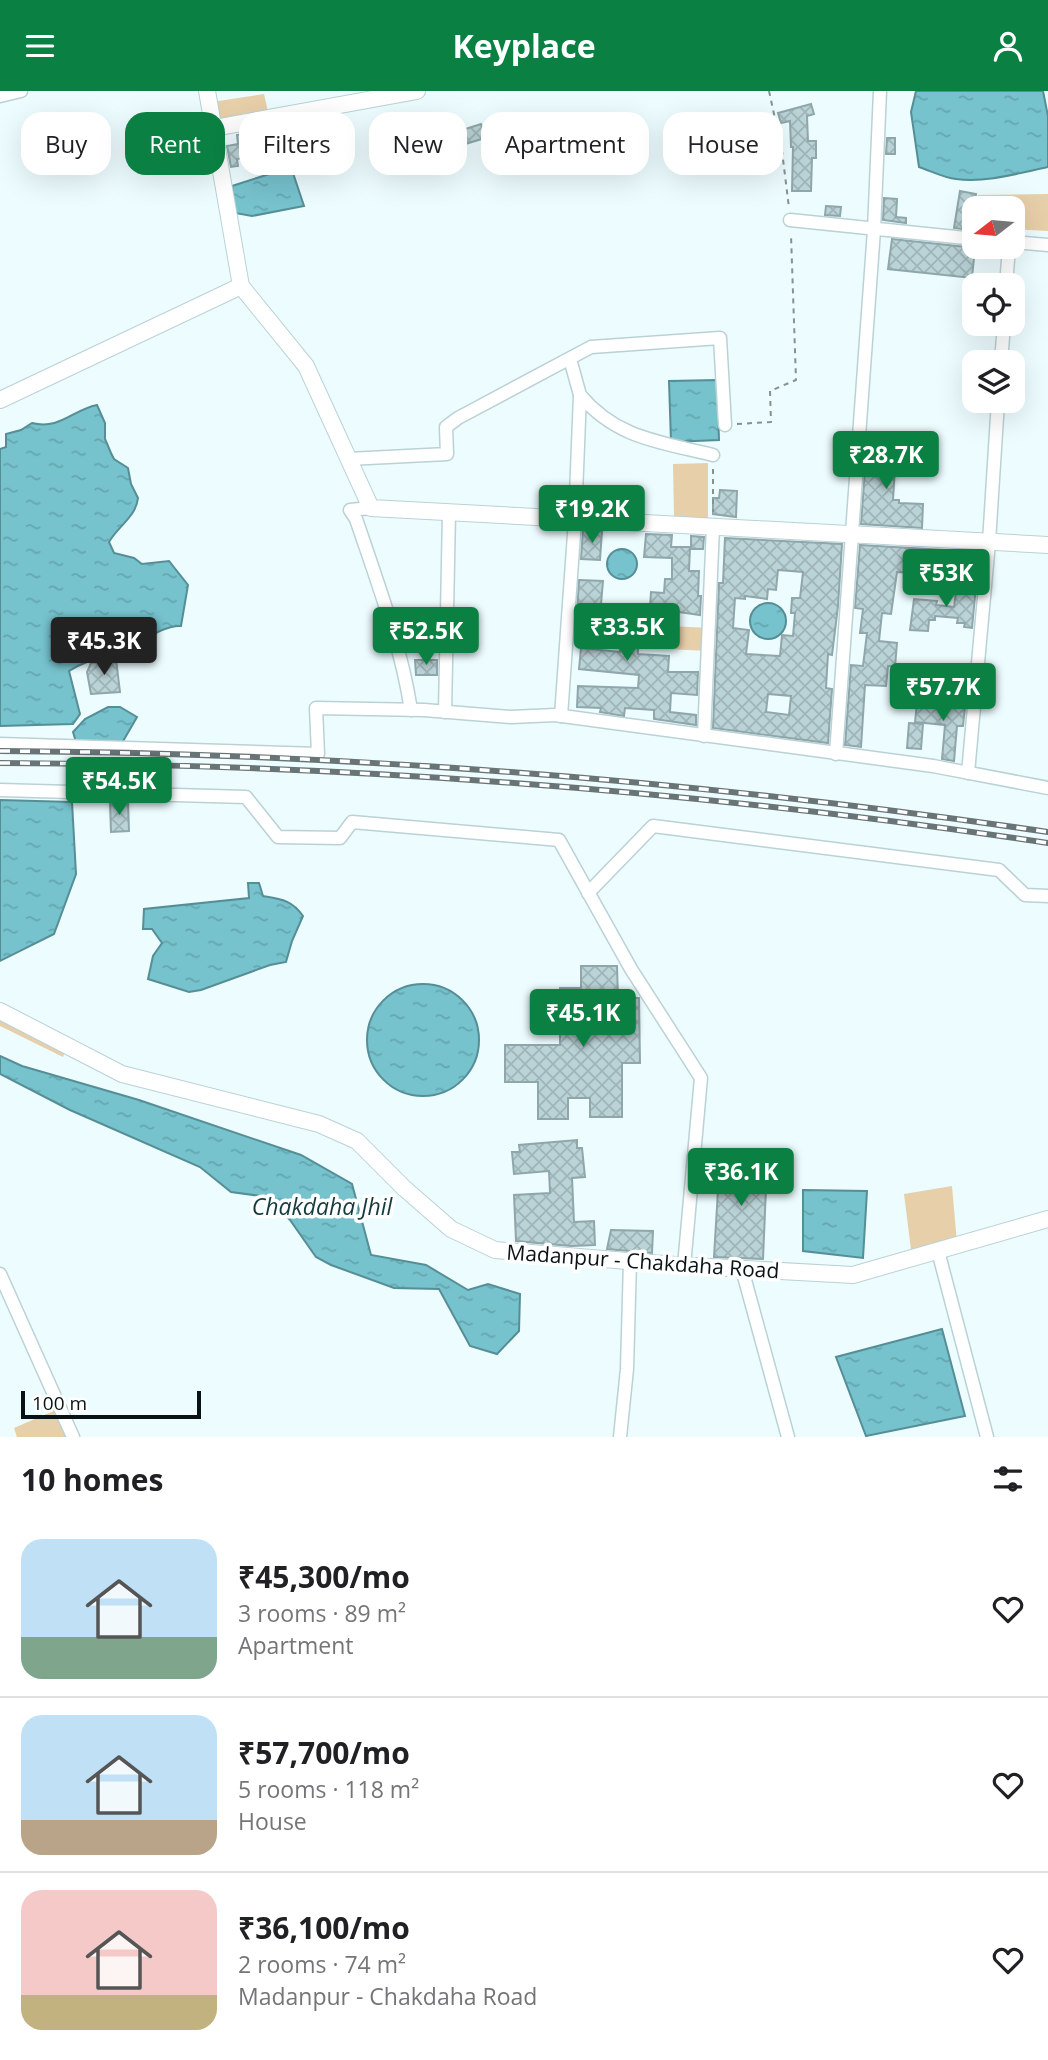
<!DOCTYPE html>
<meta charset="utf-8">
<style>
body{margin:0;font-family:"Open Sans",sans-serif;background:#f2f2f2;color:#202124;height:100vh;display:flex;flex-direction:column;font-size:26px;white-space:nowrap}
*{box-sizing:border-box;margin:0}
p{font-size:23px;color:#757577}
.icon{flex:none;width:38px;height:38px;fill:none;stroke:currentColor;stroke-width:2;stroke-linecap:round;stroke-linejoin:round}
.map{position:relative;height:1346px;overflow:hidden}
.panel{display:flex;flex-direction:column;background:#fff;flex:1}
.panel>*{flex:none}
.guide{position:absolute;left:21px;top:21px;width:1006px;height:63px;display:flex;gap:14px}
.needle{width:46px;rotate:254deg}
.tools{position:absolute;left:962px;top:105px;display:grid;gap:14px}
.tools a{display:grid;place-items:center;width:63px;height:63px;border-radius:14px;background:#fff;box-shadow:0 7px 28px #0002;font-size:35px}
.scale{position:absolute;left:21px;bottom:18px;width:180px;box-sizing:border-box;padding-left:7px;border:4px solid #0a1314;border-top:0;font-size:19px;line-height:24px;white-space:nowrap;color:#0a1314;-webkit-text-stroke:5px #fff;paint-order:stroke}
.price{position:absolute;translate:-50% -60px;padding:0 16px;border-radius:7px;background:#0b8043;color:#fff;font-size:23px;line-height:46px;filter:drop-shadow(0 2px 4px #0008)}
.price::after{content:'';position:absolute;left:50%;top:42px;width:21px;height:16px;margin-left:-10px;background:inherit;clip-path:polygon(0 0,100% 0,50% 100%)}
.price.current{background:#222;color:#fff}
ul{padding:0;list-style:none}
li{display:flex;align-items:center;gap:21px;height:175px;padding:0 21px}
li+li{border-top:2px solid #e0e0e0}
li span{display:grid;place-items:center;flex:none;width:196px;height:140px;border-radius:21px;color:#555}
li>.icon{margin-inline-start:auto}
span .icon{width:84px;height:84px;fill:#fffc;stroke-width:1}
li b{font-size:30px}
h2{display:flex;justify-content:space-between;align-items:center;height:84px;padding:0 21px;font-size:30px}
.chip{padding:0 24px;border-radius:21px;background:#fff;box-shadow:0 7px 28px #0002;font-size:24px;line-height:63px}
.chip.current{background:#0b8043;color:#fff}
header{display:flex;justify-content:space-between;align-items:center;height:91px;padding:0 21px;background:#0b8043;color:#fff;font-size:32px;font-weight:700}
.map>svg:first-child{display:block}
</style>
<header><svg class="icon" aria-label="menu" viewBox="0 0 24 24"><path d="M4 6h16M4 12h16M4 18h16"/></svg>Keyplace<svg class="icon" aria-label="person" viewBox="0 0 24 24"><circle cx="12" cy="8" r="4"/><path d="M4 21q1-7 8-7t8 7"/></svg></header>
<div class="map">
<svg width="1048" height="1346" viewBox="0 0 1048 1346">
<defs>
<pattern id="water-ripples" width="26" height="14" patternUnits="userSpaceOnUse" patternTransform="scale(1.75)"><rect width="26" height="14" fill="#76c2cd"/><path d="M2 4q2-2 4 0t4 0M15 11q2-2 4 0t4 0" fill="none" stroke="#65a6af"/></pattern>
<pattern id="building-cross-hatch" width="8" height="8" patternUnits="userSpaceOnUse" patternTransform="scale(1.75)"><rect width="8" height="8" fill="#bad3d6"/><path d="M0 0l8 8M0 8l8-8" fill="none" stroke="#9fb4b7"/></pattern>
</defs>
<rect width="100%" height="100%" fill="#edfcff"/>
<g fill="#e7cfa9">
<path d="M264 3 269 25 216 34 212 11Z"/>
<path d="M1048 103V140L1013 138V117H976L978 104Z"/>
<path d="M708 372V427L674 426 673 373Z"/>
<path d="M669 535 709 537 708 560 667 558Z"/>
<path d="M0 924 66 958 63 966 0 935Z"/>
<path d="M952 1095 957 1152 911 1159 904 1103Z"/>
<path d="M60 1317 73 1346H17L14 1337Z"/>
</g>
<g fill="url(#water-ripples)" stroke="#568e96" stroke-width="2">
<path d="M916 0H1043L1048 25V76C1019 82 986 92 956 88 944 87 931 80 919 76L911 21Z"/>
<path d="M291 76 304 115 252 125 235 122 232 95Z"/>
<path d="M717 289 719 349 671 351 669 290Z"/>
<path d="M97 314 105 332V348L111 362 114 368 128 377 131 393 138 407C136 426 118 435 109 451L114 462 134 467 142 473 169 470 188 494 181 535C164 534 146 549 131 556 110 567 90 566 69 580L80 623 73 633 0 635V358L6 356V343L21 339 32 332C60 339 72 319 97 314Z"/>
<circle cx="622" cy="473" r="15"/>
<circle cx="768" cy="530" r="18"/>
<path d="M108 616H120L137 626 122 652 76 651 73 641 85 628Z"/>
<path d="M0 709 72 711 76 783 54 843 0 870Z"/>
<path d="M248 792H259L263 805C281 808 292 809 303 825L292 850 286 871 270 874 201 899 189 901 148 888 153 865 162 852 152 838H143L144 818 249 807Z"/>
<circle cx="423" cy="949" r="56"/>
<path d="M0 965 22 975 139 1009 301 1064 352 1093 371 1164 426 1174 468 1199 488 1193 520 1203 519 1240 497 1263 470 1255 439 1198 394 1197 331 1174 316 1166 290 1129 268 1106 231 1101 200 1076 70 1019 0 983Z"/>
<path d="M803 1099 867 1100 863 1167 803 1160Z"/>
<path d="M942 1238 965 1325 866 1345 836 1266Z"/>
</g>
<g fill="url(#building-cross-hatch)" stroke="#8fa7aa" stroke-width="2" fill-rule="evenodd">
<path d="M811 13 814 23 807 25 808 50H816V67H812L811 100H792L793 56H791L790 30 781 32 778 22Z"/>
<path d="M481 33 485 47 459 55 456 41Z"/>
<path d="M278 36 281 49H284L286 63 272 66 271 62 237 68 238 75 231 76 227 55 238 53 237 44Z"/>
<path d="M887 47H895V63H886Z"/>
<path d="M960 100 976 103 971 139 954 137Z"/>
<path d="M884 107 897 108 896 126 906 127V132L883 129Z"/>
<path d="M826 115 841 116 840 125 825 124Z"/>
<path d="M892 148 975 157 972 187 888 178Z"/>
<path d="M867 351 891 353 890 364 909 365V378L895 377 893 409H899V412L923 413 922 437 861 433Z"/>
<path d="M720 399 737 400 736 426 713 423V407H719Z"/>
<path d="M583 439 602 440 600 469 581 468Z"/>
<path d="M646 443 672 444 671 456H690L689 480H699L698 505H701L700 524 650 517 651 501 664 502 665 488H672V467L644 466Z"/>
<path d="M691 445 704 446 703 458H691Z"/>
<path d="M725 447 842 453 838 515 832 564 828 563 826 597 832 598 828 652 713 637 719 492H723ZM778 479 803 481 800 507H792L791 522H795L793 545 782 544 780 565 746 563 749 539 733 537 735 507 745 508V505L767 508 768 498 776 499ZM768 603 791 605 789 624 766 621Z"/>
<path d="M860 454 979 461 977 482 962 481 963 478 936 476H918L917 482 897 481 891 523 882 522 879 550 897 552 895 576 888 575 886 595 865 594 861 656 845 654 851 574 863 575 867 542H860L863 518 855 517Z"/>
<path d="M977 485 972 537 964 536 965 532H957L958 527 935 525V529H929L928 540 910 539 914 508 937 510 936 514 954 516 956 501Z"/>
<path d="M579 489 603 490 601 513 638 514V563L669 565 668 581H698L697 604 671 602 670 621 696 624V634L654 628V619L625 617 624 625 600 621 601 617 577 616 578 595 638 597 639 584 579 578 581 557 620 561 619 540 576 538Z"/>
<path d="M116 568 120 601 91 603 87 581 91 572Z"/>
<path d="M415 569H437V584H416Z"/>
<path d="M917 612 965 616 963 635H957L954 670 942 668 945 634 915 631Z"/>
<path d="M909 632 923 633 921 658 907 657Z"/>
<path d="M110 711H128L129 740 111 741Z"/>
<path d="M581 875H617L618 907H639L640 972H622V1026H590V1007H568V1028H538V991H505V954H560V897H581Z"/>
<path d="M577 1049V1057H582L585 1086 572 1087 574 1131 594 1130 595 1154 571 1155 516 1150 514 1104 550 1102 549 1080 514 1083 512 1061H520L519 1054Z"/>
<path d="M720 1065 763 1069 767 1074 763 1168 714 1166Z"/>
<path d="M611 1139 653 1140 652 1162 607 1158Z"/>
</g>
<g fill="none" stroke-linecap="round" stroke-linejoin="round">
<defs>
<g id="minor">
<path d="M0 5 21 0"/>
<path d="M790 129 975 148"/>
<path d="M1013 151 1048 154"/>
<path d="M1006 194 1009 156"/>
<path d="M570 268 580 304"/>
<path d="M1001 271 1004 233"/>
<path d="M348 368 447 363 446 336 458 327 591 256 720 247 725 334"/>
<path d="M371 417 350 419 356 428C377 490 401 554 411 619"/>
<path d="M445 621 449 422"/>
<path d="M561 625 575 429 580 304C617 348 661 351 713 364"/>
<path d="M704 645 713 436"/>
<path d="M0 653 318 663 316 617 424 619 511 626 555 624 933 675 1048 697"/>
<path d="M836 663 874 139 880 0"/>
<path d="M968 682 989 451 998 310"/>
<path d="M0 699 246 706 278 746 340 747 352 731 559 749 631 878 701 987 684 1175"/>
<path d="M588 802 653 735 999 779 1025 804 1048 805"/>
<path d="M938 1160 987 1346"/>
<path d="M742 1178 788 1346"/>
<path d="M0 1183 73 1346"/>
<path d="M620 1346 627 1278 630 1170"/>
</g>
<g id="major">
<path d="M207 0 241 195 306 275 371 417 1048 454"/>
<path d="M214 37 417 0"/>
<path d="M0 309 241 195"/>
<path d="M0 920 122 983 319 1033 357 1050 404 1097 451 1138 495 1159 675 1174 853 1184 1048 1128"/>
</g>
</defs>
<use href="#minor" stroke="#bad2d6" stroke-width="15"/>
<use href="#major" stroke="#bad2d6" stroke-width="18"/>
<g stroke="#859193" stroke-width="2" stroke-dasharray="5 5" stroke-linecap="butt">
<path d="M769 0 782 60 789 117"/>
<path d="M737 333 771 331 770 300 796 289 791 144"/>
<path d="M713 378V421"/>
</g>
<use href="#minor" stroke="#fff" stroke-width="12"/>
<use href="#major" stroke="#fff" stroke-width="16"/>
<defs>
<g id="rail">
<path d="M0 660C351 662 701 690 1048 741"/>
<path d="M0 672C350 673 702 700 1048 752"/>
</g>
</defs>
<use href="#rail" stroke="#687476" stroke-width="6"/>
<use href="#rail" stroke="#fff" stroke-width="3.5" stroke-dasharray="10" stroke-linecap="butt"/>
</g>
<g text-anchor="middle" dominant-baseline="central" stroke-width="7" stroke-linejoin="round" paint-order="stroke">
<g font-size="21" fill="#0a1314" stroke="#fff">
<text transform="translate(643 1170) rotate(4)">Madanpur - Chakdaha Road</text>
</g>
<g font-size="23" font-style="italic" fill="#143a3e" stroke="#fff">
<text x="322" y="1115">Chakdaha Jhil</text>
</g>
</g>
</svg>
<div class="tools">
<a><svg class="needle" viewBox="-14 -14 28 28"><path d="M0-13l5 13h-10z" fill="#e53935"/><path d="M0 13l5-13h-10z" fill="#757577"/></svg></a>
<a><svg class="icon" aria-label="locate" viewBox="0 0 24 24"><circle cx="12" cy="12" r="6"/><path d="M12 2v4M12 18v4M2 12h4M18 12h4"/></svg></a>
<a><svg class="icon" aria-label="layers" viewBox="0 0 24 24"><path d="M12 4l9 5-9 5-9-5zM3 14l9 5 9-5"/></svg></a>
</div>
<div class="scale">100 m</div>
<b class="price" style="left:886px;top:400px">₹28.7K</b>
<b class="price" style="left:592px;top:454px">₹19.2K</b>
<b class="price" style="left:946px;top:518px">₹53K</b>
<b class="price" style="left:627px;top:572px">₹33.5K</b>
<b class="price" style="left:426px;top:576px">₹52.5K</b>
<b class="price current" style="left:104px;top:586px">₹45.3K</b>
<b class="price" style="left:943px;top:632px">₹57.7K</b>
<b class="price" style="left:119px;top:726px">₹54.5K</b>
<b class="price" style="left:583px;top:958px">₹45.1K</b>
<b class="price" style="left:741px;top:1117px">₹36.1K</b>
<div class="guide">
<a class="chip">Buy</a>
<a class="chip current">Rent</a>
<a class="chip">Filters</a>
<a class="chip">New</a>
<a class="chip">Apartment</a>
<a class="chip">House</a>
</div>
</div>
<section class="panel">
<h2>10 homes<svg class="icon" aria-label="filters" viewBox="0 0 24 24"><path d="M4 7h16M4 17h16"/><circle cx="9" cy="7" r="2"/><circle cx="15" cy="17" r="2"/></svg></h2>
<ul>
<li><span style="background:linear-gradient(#bfe0f5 70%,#7fa58c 0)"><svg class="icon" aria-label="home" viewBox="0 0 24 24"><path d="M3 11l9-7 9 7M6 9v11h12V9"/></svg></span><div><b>₹45,300/mo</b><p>3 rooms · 89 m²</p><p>Apartment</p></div><svg class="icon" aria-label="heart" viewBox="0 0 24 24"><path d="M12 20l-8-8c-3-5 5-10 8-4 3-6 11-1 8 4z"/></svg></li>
<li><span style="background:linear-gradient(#bfe0f5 75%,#b9a48a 0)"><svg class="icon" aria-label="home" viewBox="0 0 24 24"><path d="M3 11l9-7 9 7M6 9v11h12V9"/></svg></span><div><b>₹57,700/mo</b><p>5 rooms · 118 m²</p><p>House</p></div><svg class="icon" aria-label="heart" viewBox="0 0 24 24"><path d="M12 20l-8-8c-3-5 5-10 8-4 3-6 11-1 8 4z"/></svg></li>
<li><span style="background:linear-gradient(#f6c9c9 75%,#c2b280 0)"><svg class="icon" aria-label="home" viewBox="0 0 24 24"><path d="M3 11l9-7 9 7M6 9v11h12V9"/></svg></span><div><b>₹36,100/mo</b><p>2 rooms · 74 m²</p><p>Madanpur - Chakdaha Road</p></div><svg class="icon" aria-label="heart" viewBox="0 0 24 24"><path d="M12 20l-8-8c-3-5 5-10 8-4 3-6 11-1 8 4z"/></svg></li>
</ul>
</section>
